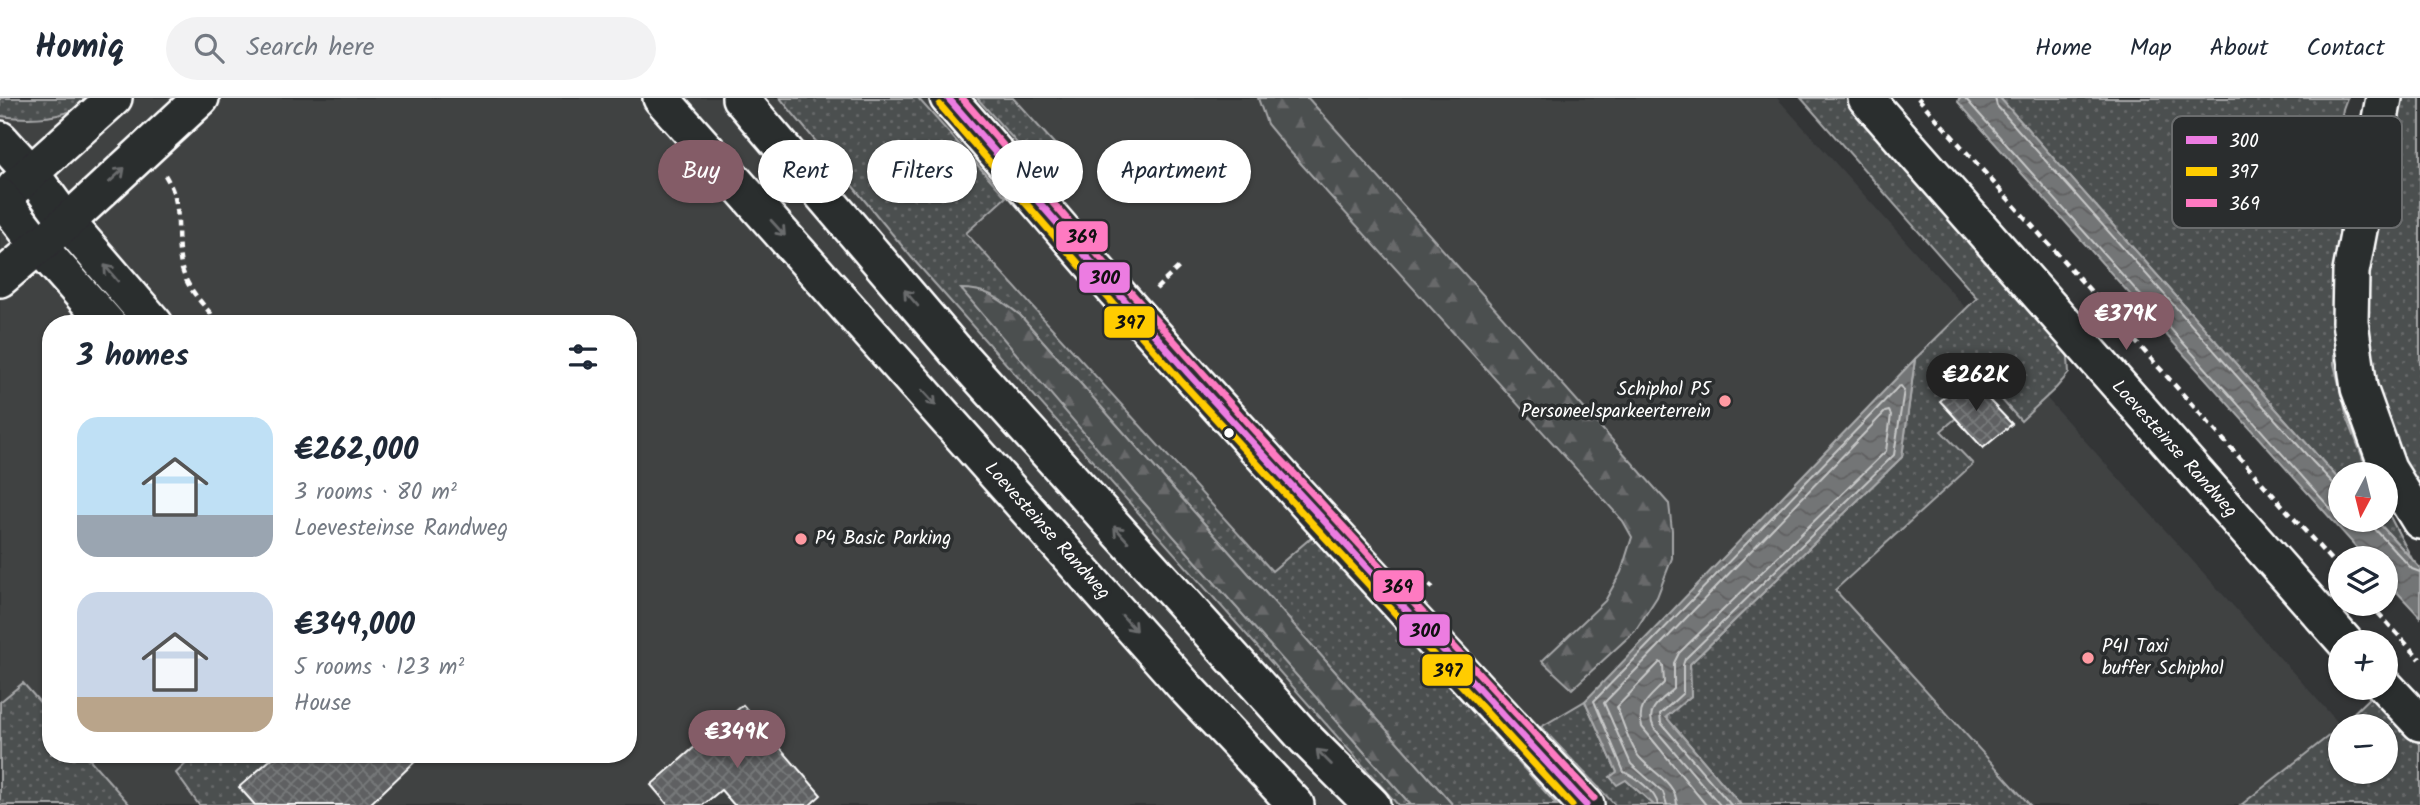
<!DOCTYPE html>
<meta charset="utf-8">
<style>
body{margin:0;font-family:Kalam,sans-serif;background:#f2f2f3;color:#1f2937;height:100vh;display:flex;flex-direction:column;font-size:26px;white-space:nowrap}
*{box-sizing:border-box;margin:0}
p{font-size:23px;color:#747a83}
.icon{flex:none;width:38px;height:38px;fill:none;stroke:currentColor;stroke-width:2;stroke-linecap:round;stroke-linejoin:round}
.map{position:relative;flex:1;overflow:hidden}
.details{position:absolute;left:42px;top:217px;width:595px;height:448px;display:flex;flex-direction:column;background:#fff;border-radius:28px;box-shadow:0 2px 5px #0004}
.details>*{flex:none}
.hud{position:absolute;left:658px;top:42px;width:665px;height:63px;display:flex;gap:14px}
.needle{width:46px;rotate:187deg}
.fabs{position:absolute;left:2328px;top:364px;display:grid;gap:14px}
.fabs a{display:grid;place-items:center;width:70px;height:70px;border-radius:50%;background:#fff;box-shadow:0 2px 5px #0004;font-size:35px}
.price{position:absolute;translate:-50% -60px;padding:0 16px;border-radius:24px;background:#845c67;color:#fff;font-size:23px;line-height:46px;filter:drop-shadow(0 2px 4px #0008)}
.price::after{content:'';position:absolute;left:50%;top:42px;width:21px;height:16px;margin-left:-10px;background:inherit;clip-path:polygon(0 0,100% 0,50% 100%)}
.price.active{background:#222;color:#fff}
ul{padding:0;list-style:none}
li{display:flex;align-items:center;gap:21px;height:175px;padding:0 35px}
li span{display:grid;place-items:center;flex:none;width:196px;height:140px;border-radius:21px;color:#555}
li>.icon{margin-inline-start:auto}
span .icon{width:84px;height:84px;fill:#fffc;stroke-width:1}
li b{font-size:30px}
h2{display:flex;justify-content:space-between;align-items:center;height:84px;padding:0 35px;font-size:30px}
.pill{padding:0 24px;border-radius:32px;background:#fff;box-shadow:0 2px 5px #0004;font-size:24px;line-height:63px}
.pill.active{background:#845c67;color:#fff}
header{display:flex;align-items:center;gap:42px;box-sizing:border-box;height:98px;padding:0 35px;background:#fff;border-bottom:2px solid #e0e1e3}
header strong{font-size:33px}
nav{display:flex;gap:38px;margin-inline-start:auto;font-size:24px}
.search{width:490px;height:63px;background:#f2f2f3;display:flex;align-items:center;gap:18px;box-sizing:border-box;padding:0 24px;border-radius:38px;color:#747a83;font-size:26px}
.map>svg:first-child{display:block}
</style>
<header>
<strong>Homiq</strong>
<div class="search"><svg class="icon" aria-label="search" viewBox="0 0 24 24"><circle cx="10" cy="10" r="6"/><path d="M15 15l6 6"/></svg>Search here</div>
<nav><a>Home</a><a>Map</a><a>About</a><a>Contact</a></nav>
</header>
<div class="map">
<svg width="2420" height="707" viewBox="0 0 2420 707">
<defs>
<pattern id="grass-dots" width="8" height="8" patternUnits="userSpaceOnUse" patternTransform="scale(1.75)"><rect width="8" height="8" fill="#4c4f50"/><path d="M2 2h.1M6 6h.1" fill="none" stroke="#67696a" stroke-width="1.8" stroke-linecap="round"/></pattern>
<pattern id="forest-firs" width="22" height="20" patternUnits="userSpaceOnUse" patternTransform="scale(1.75)"><rect width="22" height="20" fill="#4c4f50"/><path d="M5 1l3.5 6h-7zM16 11l3.5 6h-7z" fill="#67696a"/></pattern>
<pattern id="water-waves" width="16" height="10" patternUnits="userSpaceOnUse" patternTransform="scale(1.75)"><rect width="16" height="10" fill="#737576"/><path d="M0 5q4-4 8 0t8 0" fill="none" stroke="#606061"/></pattern>
<pattern id="building-cross-hatch" width="8" height="8" patternUnits="userSpaceOnUse" patternTransform="scale(1.75)"><rect width="8" height="8" fill="#5f6162"/><path d="M0 0l8 8M0 8l8-8" fill="none" stroke="#77797a"/></pattern>
</defs>
<rect width="100%" height="100%" fill="#333536"/>
<filter id="ink" filterUnits="userSpaceOnUse"><feTurbulence type="fractalNoise" baseFrequency=".0143" numOctaves="2"/><feDisplacementMap in="SourceGraphic" scale="14" xChannelSelector="R" yChannelSelector="G"/><feConvolveMatrix kernelMatrix="1 2 1 2 8 2 1 2 1" color-interpolation-filters="sRGB"/></filter>
<g filter="url(#ink)">
<path fill="#404243" fill-rule="evenodd" d="M0 0H1777L2341 628 2340 674 2358 707H0ZM51 226H628V656H51Z"/>
<g fill="url(#grass-dots)" stroke="#a6a7a8" stroke-width="2">
<path d="M0 0H93C69 21 31 22 0 18Z"/>
<path d="M780 0H918L1006 99 966 135 1272 473 1313 438 1557 707H1453L1020 217 1131 390 1411 707H1398L912 160Z"/>
<path d="M977 0H1013L1060 52 1039 70Z"/>
<path d="M1801 0H1853L2061 234 2068 259 2069 275 2056 290 2021 323 1991 290 1941 333 1973 366 1835 492 2030 707H1741L1666 619 1691 598 1690 566 1902 359 1915 261 1977 200Z"/>
<path d="M2000 0H2347L2343 11 2333 74 2343 171 2334 223V266L2347 319 2369 376H2340V383Z"/>
<path d="M2397 0H2420V398L2378 315 2363 248 2365 178Z"/>
<path d="M2385 409 2412 461 2376 422H2385Z"/>
<path d="M23 585 51 617V656H85L130 707H0V604Z"/>
<path d="M2375 594 2420 646V707H2241L2340 629V674H2385V628H2340Z"/>
<path d="M1585 603 1617 674 1611 679 1626 682 1654 707H1615L1541 629Z"/>
<path d="M196 656H371L314 707H199L176 675Z"/>
</g>
<g fill="url(#forest-firs)" stroke="#a6a7a8" stroke-width="2">
<path d="M1258 0H1308L1669 406 1672 432V460L1657 499 1635 533 1572 591 1542 563 1605 503 1621 474 1632 439 1623 423 1286 49 1267 26Z"/>
<path d="M961 191C989 191 999 201 1020 217L1453 707H1411L1131 390Z"/>
</g>
<g fill="url(#water-waves)" stroke="#abacad" stroke-width="2">
<path d="M1959 0H2000L2340 383V422H2376L2420 470V519L2385 481V460H2366L1958 4Z"/>
<path d="M1915 261 1902 359 1690 566 1691 598 1666 619 1741 707H1654L1626 682 1617 687 1610 679 1617 674 1585 603Z"/>
</g>
<g fill="none" stroke-linecap="round" stroke-linejoin="round">
<g stroke="#c7c8c8" stroke-width="2">
<path d="M1965 0 2340 421"/>
<path d="M1995 0 1997 8 2313 364 2333 385 2340 387"/>
<path d="M2371 422 2373 429 2412 471 2420 474"/>
<path d="M1658 707C1656 694 1636 679 1624 674L1594 603 1898 289 1901 288 1904 292 1894 357 1685 561 1683 567V595L1660 616 1661 625 1731 707"/>
<path d="M1667 707 1663 694 1631 666 1604 605 1885 314 1889 313 1891 317 1886 353 1679 555 1674 565V591C1662 602 1644 611 1654 630L1720 707"/>
<path d="M1677 707C1676 684 1654 676 1640 660 1631 650 1622 623 1617 609L1660 564 1663 567 1664 585C1651 599 1636 607 1642 629L1706 707"/>
</g>
</g>
<g fill="url(#building-cross-hatch)" stroke="#fff" stroke-width="2">
<path d="M1967 279 2012 326 1983 350 1940 303Z"/>
<path d="M743 607 821 697 810 707H734L721 692 703 707H668L651 687Z"/>
<path d="M277 656H423L369 707H255L239 689Z"/>
</g>
<g fill="none" stroke-linecap="round" stroke-linejoin="round">
<defs>
<g id="minor">
<path d="M661 0 1187 591 1296 707"/>
<path d="M740 0 955 252 1306 641 1372 707"/>
<path d="M948 0C1010 70 1070 142 1132 212 1281 379 1433 544 1586 707"/>
<path d="M1866 0 2345 544"/>
<path d="M2384 0 2351 174 2350 224 2359 290 2388 371 2420 423"/>
<path d="M0 41 31 75 67 124 155 226"/>
<path d="M15 89 114 0"/>
<path d="M0 98 38 147 108 226"/>
<path d="M0 181 67 124 201 0"/>
<path d="M2385 588 2420 625"/>
</g>
</defs>
<use href="#minor" stroke="#fff" stroke-width="40"/>
<g stroke="#fff" stroke-width="4.5" stroke-dasharray="7 5" stroke-linecap="butt">
<path d="M1918 0 2340 472"/>
<path d="M165 77C185 110 174 132 181 167 186 191 205 208 220 226"/>
<path d="M1156 191 1180 168"/>
<path d="M1420 479 1433 490"/>
<path d="M2370 506 2420 561"/>
</g>
<use href="#minor" stroke="#2a2d2e" stroke-width="35"/>
<defs>
<path id="bus-1" d="M948 0 1188 275 1586 707"/>
<path id="bus-2" d="M940 7 1180 282 1572 707"/>
<path id="bus-3" d="M962 0 1117 179 1252 330 1594 700"/>
</defs>
<use href="#bus-1" stroke="#2a2d2e" stroke-width="12"/>
<use href="#bus-2" stroke="#2a2d2e" stroke-width="12"/>
<use href="#bus-3" stroke="#2a2d2e" stroke-width="12"/>
<use href="#bus-1" stroke="#ec7ce1" stroke-width="7"/>
<use href="#bus-2" stroke="#fc0" stroke-width="7"/>
<use href="#bus-3" stroke="#fe7ac1" stroke-width="7"/>
</g>
<defs><path id="oneway-shaft" d="M-6 0H5M1.5-3L5.5 0L1.5 3" fill="none" stroke-width="1.6" stroke-linecap="round" stroke-linejoin="round" transform="scale(1.75)"/></defs>
<g stroke="#6a6c6d">
<use href="#oneway-shaft" transform="translate(117 77) rotate(-43)"/>
<use href="#oneway-shaft" transform="translate(778 130) rotate(48)"/>
<use href="#oneway-shaft" transform="translate(111 175) rotate(-130)"/>
<use href="#oneway-shaft" transform="translate(911 200) rotate(-131)"/>
<use href="#oneway-shaft" transform="translate(929 300) rotate(48)"/>
<use href="#oneway-shaft" transform="translate(1121 436) rotate(-132)"/>
<use href="#oneway-shaft" transform="translate(1129 525) rotate(48)"/>
<use href="#oneway-shaft" transform="translate(1324 659) rotate(-135)"/>
</g>
</g>
<g fill="#ff9aa2" stroke="#2a2d2e" stroke-width="2.5">
<circle cx="1725" cy="303" r="7"/>
<circle cx="801" cy="441" r="7"/>
<circle cx="2088" cy="560" r="7"/>
</g>
<circle fill="#fff" stroke="#2a2d2e" stroke-width="2.5" cx="1229" cy="335" r="6"/>
<g text-anchor="middle" dominant-baseline="central" stroke-width="7" stroke-linejoin="round" paint-order="stroke">
<g font-size="19" fill="#fff" stroke="#2a2d2e" text-anchor="start">
<text x="1711" y="292" text-anchor="end">Schiphol P5<tspan x="1711" dy="22">Personeelsparkeerterrein</tspan></text>
<text x="815" y="441">P4 Basic Parking</text>
<text x="2102" y="549">P41 Taxi<tspan x="2102" dy="22">buffer Schiphol</tspan></text>
</g>
<g font-size="19" fill="#fff" stroke="#2a2d2e">
<text transform="translate(2174 351) rotate(48)">Loevesteinse Randweg</text>
<text transform="translate(1047 433) rotate(48)">Loevesteinse Randweg</text>
</g>
</g>
<rect x="2172" y="18" width="230" height="112" rx="10" fill="#2a2d2e" stroke="#6a6c6d" stroke-width="2"/>
<rect x="2186" y="38" width="31" height="8" fill="#ec7ce1"/>
<rect x="2186" y="69" width="31" height="9" fill="#fc0"/>
<rect x="2186" y="101" width="31" height="8" fill="#fe7ac1"/>
<g font-size="19" fill="#fff">
<text x="2229" y="49">300</text>
<text x="2229" y="80">397</text>
<text x="2229" y="112">369</text>
</g>
<g stroke="#2a2d2e" stroke-width="2.5">
<rect x="1055" y="122" width="54" height="33" rx="7" fill="#fe7ac1"/>
<rect x="1078" y="163" width="53" height="33" rx="7" fill="#ec7ce1"/>
<rect x="1103" y="207" width="53" height="34" rx="7" fill="#fc0"/>
<rect x="1372" y="471" width="53" height="34" rx="7" fill="#fe7ac1"/>
<rect x="1398" y="515" width="53" height="34" rx="7" fill="#ec7ce1"/>
<rect x="1421" y="555" width="53" height="34" rx="7" fill="#fc0"/>
</g>
<g font-size="19" text-anchor="middle" font-weight="bold" fill="#111">
<text x="1082" y="145">369</text>
<text x="1105" y="186">300</text>
<text x="1130" y="231">397</text>
<text x="1398" y="495">369</text>
<text x="1425" y="539">300</text>
<text x="1448" y="579">397</text>
</g>
</svg>
<div class="fabs">
<a><svg class="needle" viewBox="-14 -14 28 28"><path d="M0-13l5 13h-10z" fill="#e53935"/><path d="M0 13l5-13h-10z" fill="#747a83"/></svg></a>
<a><svg class="icon" aria-label="layers" viewBox="0 0 24 24"><path d="M12 4l9 5-9 5-9-5zM3 14l9 5 9-5"/></svg></a>
<a>+</a>
<a>−</a>
</div>
<b class="price" style="left:2126px;top:254px">€379K</b>
<b class="price active" style="left:1976px;top:315px">€262K</b>
<b class="price" style="left:737px;top:672px">€349K</b>
<div class="hud">
<a class="pill active">Buy</a>
<a class="pill">Rent</a>
<a class="pill">Filters</a>
<a class="pill">New</a>
<a class="pill">Apartment</a>
</div>
<section class="details">
<h2>3 homes<svg class="icon" aria-label="filters" viewBox="0 0 24 24"><path d="M4 7h16M4 17h16"/><circle cx="9" cy="7" r="2"/><circle cx="15" cy="17" r="2"/></svg></h2>
<ul>
<li><span style="background:linear-gradient(#bfe0f5 70%,#9aa5b1 0)"><svg class="icon" aria-label="home" viewBox="0 0 24 24"><path d="M3 11l9-7 9 7M6 9v11h12V9"/></svg></span><div><b>€262,000</b><p>3 rooms · 80 m²</p><p>Loevesteinse Randweg</p></div></li>
<li><span style="background:linear-gradient(#c9d6e8 75%,#b9a48a 0)"><svg class="icon" aria-label="home" viewBox="0 0 24 24"><path d="M3 11l9-7 9 7M6 9v11h12V9"/></svg></span><div><b>€349,000</b><p>5 rooms · 123 m²</p><p>House</p></div></li>
</ul>
</section>
</div>
